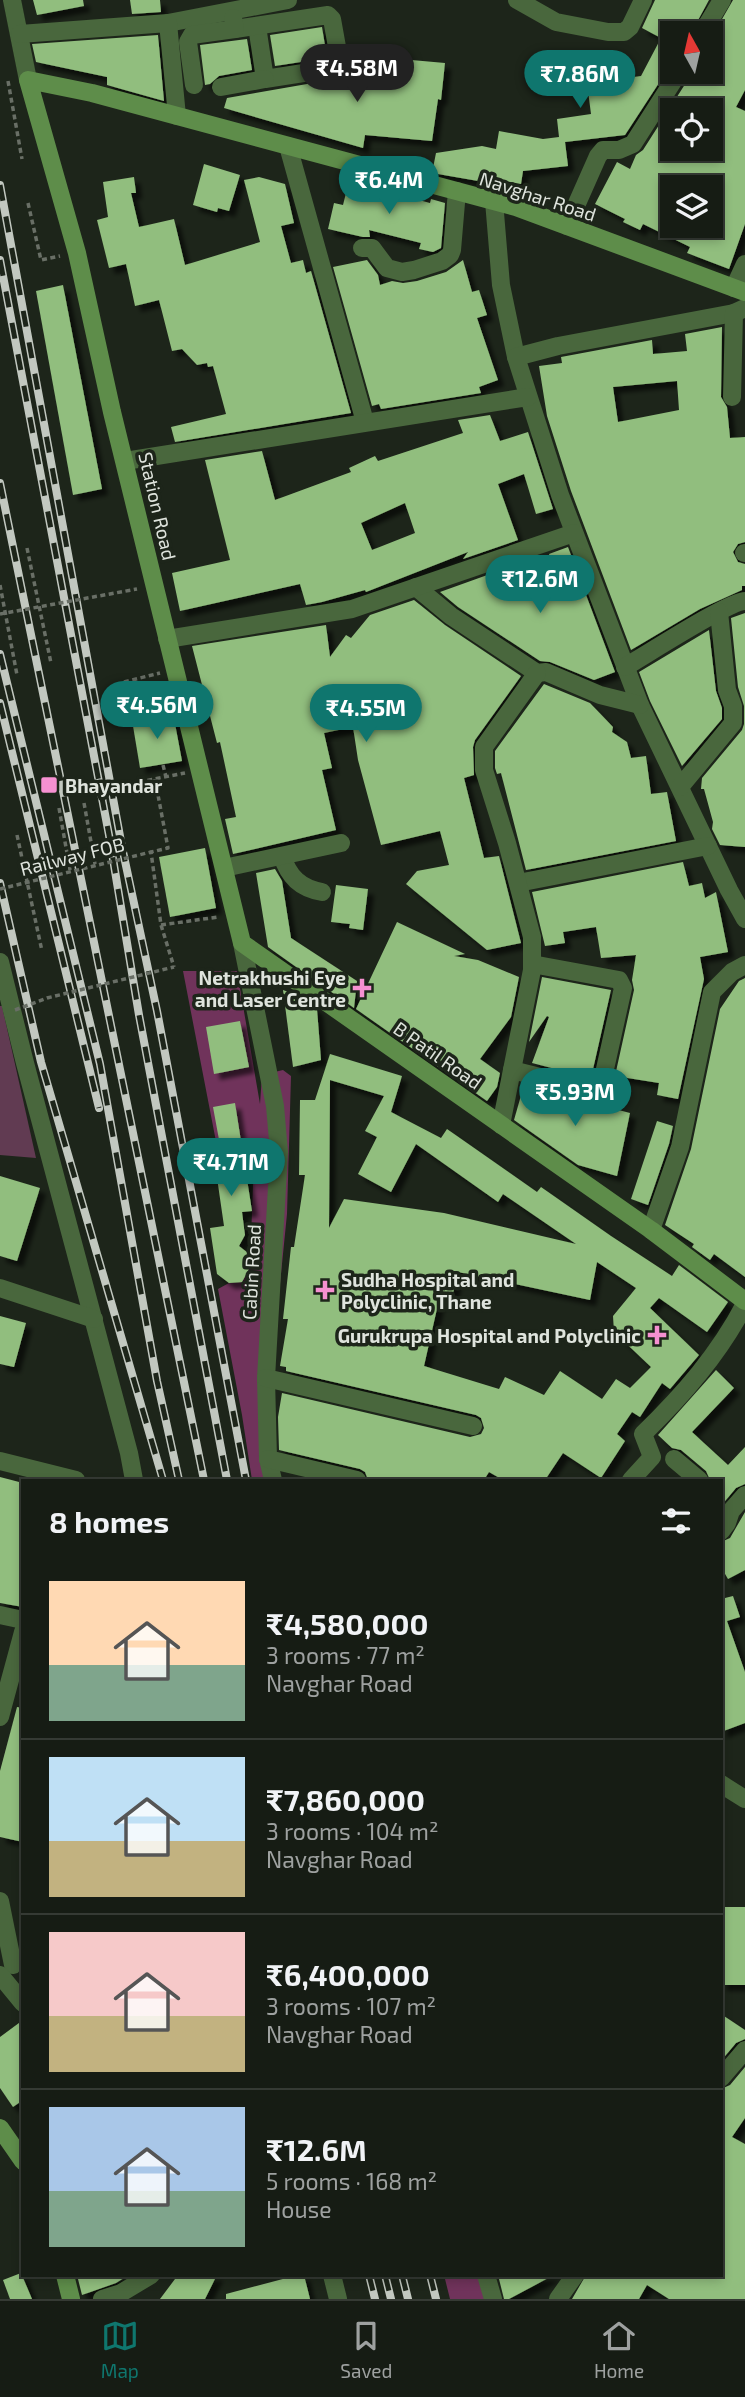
<!DOCTYPE html>
<meta charset="utf-8">
<style>
body{margin:0;font-family:"Exo 2",sans-serif;background:#232922;color:#f1f3f6;height:100vh;display:flex;flex-direction:column;font-size:26px;white-space:nowrap}
*{box-sizing:border-box;margin:0}
p{font-size:23px;color:#9ea1a0}
.icon{flex:none;width:38px;height:38px;fill:none;stroke:currentColor;stroke-width:2;stroke-linecap:round;stroke-linejoin:round}
.map{position:relative;flex:1;overflow:hidden}
.drawer{position:absolute;left:21px;top:1479px;width:702px;height:798px;display:flex;flex-direction:column;background:#161c14;border-radius:0px;box-shadow:0 4px 10px #0003,0 0 0 2px #353a34}
.drawer>*{flex:none}
.needle{width:46px;rotate:352deg}
.fabs{position:absolute;left:660px;top:21px;display:grid;gap:14px}
.fabs a{display:grid;place-items:center;width:63px;height:63px;border-radius:0px;background:#161c14;box-shadow:0 4px 10px #0003,0 0 0 2px #353a34;font-size:35px}
.price{position:absolute;translate:-50% -60px;padding:0 16px;border-radius:24px;background:#0f766e;color:#fff;font-size:23px;line-height:46px;filter:drop-shadow(0 2px 4px #0008)}
.price::after{content:'';position:absolute;left:50%;top:42px;width:21px;height:16px;margin-left:-10px;background:inherit;clip-path:polygon(0 0,100% 0,50% 100%)}
.price.current{background:#222;color:#fff}
ul{padding:0;list-style:none}
li{display:flex;align-items:center;gap:21px;height:175px;padding:0 28px}
li+li{border-top:2px solid #353a34}
li span{display:grid;place-items:center;flex:none;width:196px;height:140px;border-radius:0px;color:#555}
li>.icon{margin-inline-start:auto}
span .icon{width:84px;height:84px;fill:#fffc;stroke-width:1}
li b{font-size:30px}
h2{display:flex;justify-content:space-between;align-items:center;height:84px;padding:0 28px;font-size:30px}
.tab-bar{display:flex;justify-content:space-around;align-items:center;height:98px;border-top:2px solid #353a34;background:#161c14;font-size:19px;color:#9ea1a0}
.tab-bar a{display:grid;justify-items:center;gap:4px}
.tab-bar .current{color:#0f766e}
.map>svg:first-child{display:block}
</style>
<div class="map">
<svg width="745" height="2299" viewBox="0 0 745 2299">
<defs>
<filter id="shadow"><feDropShadow dx="6" dy="6" stdDeviation="2" flood-color="#0009"/></filter>
</defs>
<rect width="100%" height="100%" fill="#1d251a"/>
<path fill="#613b52" d="M0 1006H2L36 1158 0 1155Z"/>
<g fill="#70335b">
<path d="M183 971H237L260 1104 262 1075 283 1070 291 1076 287 1214 273 1354 277 1480H252L242 1415 218 1289 229 1283 242 1282 250 1267 248 1253 251 1238 254 1159 261 1145 219 1157Z"/>
<path d="M444 2275H479L486 2299H450Z"/>
</g>
<g fill="#91be7e" fill-rule="evenodd" filter="url(#shadow)">
<path d="M33 0H83L84 6 37 15Z"/>
<path d="M130 0H160L161 12 132 14Z"/>
<path d="M655 0H709L691 33H672V63L625 135 565 142 568 166 523 171 521 184 485 177 484 182 432 173 436 153 482 146 496 149 499 131 543 139 559 137 557 119 591 114 587 83 641 76 661 38 642 28Z"/>
<path d="M733 0H745V90L736 107 745 111V224L729 269 687 253 690 247 643 224 640 230 623 222 625 219 595 204 617 162 630 169 636 155 643 150 689 78 690 72H710V40ZM672 110H710V149H672ZM672 187H710V226H672Z"/>
<path d="M322 27 327 58 275 66 270 35Z"/>
<path d="M158 35 164 101 107 85V77L36 62 32 44Z"/>
<path d="M247 39 252 70 219 76 210 84 205 85 200 45Z"/>
<path d="M378 57 445 63 441 100 438 99 432 141 365 135 363 148 224 108 227 98 376 72Z"/>
<path d="M204 164 240 175 229 211 218 208 217 212 193 205Z"/>
<path d="M134 177 136 193H131L139 227 174 219 185 265 260 242 244 180 259 177 285 184 294 223 281 226 291 263 303 260 306 273 311 271 351 413 175 442 171 427 226 414 213 366 208 367 207 363 197 365 182 349 172 351 159 300 135 306 126 264 109 268 97 220 108 217 103 182Z"/>
<path d="M349 181 430 203 431 199 445 203 441 248 433 252 419 249 421 243 369 230 370 237H363L328 229 334 203 343 205Z"/>
<path d="M367 260 378 275 380 285 392 281 403 283 417 281 446 272 463 260 472 292 479 290 487 315 477 318 498 380 479 387 481 393 381 409 379 404 372 406 333 267Z"/>
<path d="M63 285 102 489 73 495 36 291Z"/>
<path d="M722 327 721 397 727 407 730 438 745 437V542L738 544 733 552 738 562 745 564V586H742V590L700 609 631 650 571 491 547 416 539 366 562 363 561 357 652 340 653 354 687 351 685 334ZM677 381 679 410 618 422 613 387Z"/>
<path d="M490 415 500 441 528 432 553 509 536 514 524 474 498 484 518 540 463 559 468 552 366 592 365 590 322 602 306 605 300 584 180 611 172 573 230 560 205 460 262 451 275 500 351 472 349 468 375 456 378 461 463 433 458 420ZM405 503 415 533 372 550 361 523Z"/>
<path d="M568 547 615 672 594 680 550 662 540 661 458 607 440 592 526 561 536 587 557 580 549 554Z"/>
<path d="M414 600 445 625 521 676 475 740 473 747 474 775 464 778 484 858 499 856 521 943 487 950 406 884 417 871 449 865 440 831 381 845 358 760 353 727 324 733 332 768 322 770 336 830 233 854 225 819 236 817 220 742 217 743 192 646 326 625 330 657 346 635 351 638 370 615Z"/>
<path d="M745 613V847L720 845 712 829 713 822 704 789H701L702 778 742 730 744 724V706L738 687 731 618Z"/>
<path d="M709 630 716 691 722 708V719L682 766 650 701 639 672Z"/>
<path d="M544 684 590 703 613 727 612 732 627 742 631 758 646 756 651 794 667 792 676 841 526 870 501 773 497 774 495 768V751Z"/>
<path d="M173 713 182 761 140 768 132 720Z"/>
<path d="M205 848 216 908 170 917 159 857Z"/>
<path d="M683 862 689 886 702 883 705 898 716 892 728 952 700 957 704 979 678 1099 657 1095 659 1083 615 1076 634 990 632 980 636 955 601 958 596 927 563 932 565 943 545 946 532 892Z"/>
<path d="M275 869 282 881 291 938 357 981 354 1008 268 947 256 873Z"/>
<path d="M336 885 368 889 363 930 349 928 350 924 331 922Z"/>
<path d="M397 922 465 954 454 956 478 960 519 977 511 1017 480 1059 500 1073 497 1087 487 1101 356 1009Z"/>
<path d="M542 977 611 990 591 1078 532 1063 549 1017 547 1016 529 1042Z"/>
<path d="M745 978V1277L714 1254 710 1260 692 1247 694 1244 665 1225 691 1149 720 1009 739 981Z"/>
<path d="M283 990 297 995 317 1009 321 1060 293 1067Z"/>
<path d="M240 1021 249 1067 214 1074 206 1027Z"/>
<path d="M330 1054 402 1076 391 1112 441 1138 447 1129 537 1192 541 1187 611 1236 672 1276 679 1265 728 1302 707 1332 659 1298 650 1308 699 1355 670 1389 662 1383 640 1417 632 1412 617 1434 625 1441 601 1478 563 1453 545 1480H503L489 1472 484 1480H368L365 1472 360 1469 279 1450 278 1417 282 1393 470 1437 481 1434 484 1428 481 1418 476 1415 286 1371V1367L280 1366 288 1319H283L291 1247H294L305 1175H299L300 1100H315ZM330 1080 384 1096 365 1131 377 1137 358 1174 391 1192 416 1144 498 1202 503 1194 576 1244 444 1213 344 1199 329 1228ZM597 1262 636 1288 613 1316 614 1332 651 1367 630 1388 616 1379 602 1399 560 1371 544 1395 505 1377 499 1389 424 1366 441 1291 453 1293 458 1272 590 1300Z"/>
<path d="M524 1085 630 1113 617 1176 578 1165 514 1120Z"/>
<path d="M235 1103 252 1211 242 1212 245 1235 239 1246 248 1253 250 1267 242 1282 229 1283 217 1274 210 1228 224 1226 214 1157 222 1156 213 1107Z"/>
<path d="M657 1121 673 1126 669 1144 648 1205 631 1199Z"/>
<path d="M0 1176 40 1188 17 1261 0 1256Z"/>
<path d="M0 1316 26 1323 14 1367 0 1364Z"/>
<path d="M716 1370 734 1388 692 1432 728 1465 745 1447V1484L736 1488 721 1506 724 1498 721 1495V1480H710L706 1471 681 1450 672 1448 658 1435Z"/>
<path d="M0 1477 23 1483V1607L0 1603Z"/>
<path d="M745 1512V1570L728 1579 721 1567V1542L730 1538Z"/>
<path d="M733 1596 740 1617 727 1621 745 1672V1723L721 1732V1599Z"/>
<path d="M17 1707 23 1708V1842L0 1837V1771Z"/>
<rect x="721" y="1907" width="24" height="78"/>
<path d="M721 2014 745 2030V2039L736 2043 721 2061Z"/>
<path d="M23 2020V2100L13 2107 0 2088V2037Z"/>
<path d="M745 2067V2118L732 2137 745 2144V2299H669L647 2285 639 2299H572L586 2275H721V2089L730 2085Z"/>
<path d="M21 2273 32 2299H10L3 2280Z"/>
<path d="M77 2275H129L116 2283 82 2295Z"/>
<path d="M178 2275H217L205 2299H160Z"/>
<path d="M298 2275H304L310 2299H226V2294Z"/>
<path d="M498 2275H554L509 2299H504Z"/>
</g>
<g fill="none" stroke-linecap="round" stroke-linejoin="round">
<g stroke="#696f66" stroke-width="3.5" stroke-dasharray="5 3.5" stroke-linecap="butt">
<path d="M8 81 22 159"/>
<path d="M28 203 41 260 60 256"/>
<path d="M27 548 51 663"/>
<path d="M0 585 17 675"/>
<path d="M124 682 160 673"/>
<path d="M163 765 166 777"/>
<path d="M155 779 168 848 151 852 161 925 174 967"/>
<path d="M139 782 185 773"/>
<path d="M84 803 95 864"/>
<path d="M59 808 70 870"/>
<path d="M17 835 42 951"/>
<path d="M161 925 218 917"/>
</g>
<g stroke="#49673d" stroke-width="18">
<path d="M12 0 28 80"/>
<path d="M517 0 556 22 608 32H624L630 27 643 0"/>
<path d="M168 23 288 0"/>
<path d="M257 26 265 79 329 69"/>
<path d="M235 29 328 15 332 19 339 58"/>
<path d="M702 33 722 0"/>
<path d="M20 34 168 23 177 116"/>
<path d="M194 85 188 42 192 35 235 29 233 18"/>
<path d="M221 87 265 79"/>
<path d="M288 146 365 422"/>
<path d="M494 201 501 285 516 357"/>
<path d="M567 226 598 156 603 150H619L633 144 679 72"/>
<path d="M362 248H372L387 268 402 272 414 270 442 261 450 255 452 250 457 191"/>
<path d="M734 288 745 264"/>
<path d="M745 308 734 313 558 346 516 357 560 495 640 705 729 890 745 919"/>
<path d="M732 397 734 313"/>
<path d="M125 461 528 397"/>
<path d="M744 553H745"/>
<path d="M416 587 451 616 537 673 546 672 600 695 640 705"/>
<path d="M167 639 352 609 574 533"/>
<path d="M625 667C646 655 729 601 745 601"/>
<path d="M680 787 733 723V706L727 690 719 612"/>
<path d="M282 856C289 877 300 888 322 892"/>
<path d="M224 868 341 843"/>
<path d="M518 883 708 846"/>
<path d="M242 943 275 1106 279 1152 266 1378 268 1459 273 1480"/>
<path d="M0 962 25 1063 129 1453 134 1480"/>
<path d="M512 1070 596 1091 601 1087 623 988 619 980 532 964"/>
<path d="M501 1125 532 970V937L507 843 484 770V747L537 673"/>
<path d="M651 1230 680 1147 712 992 732 972 745 965"/>
<path d="M0 1288 94 1319"/>
<path d="M266 1378 473 1426"/>
<path d="M268 1459 357 1480"/>
<path d="M674 1459 699 1480"/>
<path d="M0 1461 76 1480"/>
<path d="M631 1480 652 1457 643 1434C683 1395 719 1354 745 1304"/>
<path d="M721 1531 727 1523 731 1511 745 1495"/>
<path d="M0 1615 23 1620"/>
<path d="M0 1717 23 1632"/>
<path d="M721 1784 745 1799"/>
<path d="M0 1901 13 1965"/>
<path d="M0 1975 23 2003"/>
<path d="M721 2078 745 2050"/>
<path d="M332 2275 338 2299"/>
<path d="M486 2275 493 2299"/>
<path d="M102 2299 121 2293 151 2275"/>
<path d="M558 2299 575 2275"/>
</g>
<g stroke="#5e8d4a" stroke-width="18">
<path d="M745 292 516 207 92 93 28 80 77 253 112 412 242 943 651 1230 745 1301"/>
<path d="M0 2128 23 2161"/>
<path d="M65 2275 71 2299"/>
</g>
<defs>
<g id="rail">
<path d="M0 185 122 847 157 1011 246 1480"/>
<path d="M0 260 109 835 139 1015 227 1480"/>
<path d="M0 483 204 1480"/>
<path d="M0 654 100 1064 157 1381 179 1480"/>
<path d="M0 703 99 1108"/>
<path d="M0 883 41 1062 163 1480"/>
<path d="M369 2275 375 2299"/>
<path d="M385 2275 391 2299"/>
<path d="M402 2275 408 2299"/>
<path d="M430 2275 436 2299"/>
</g>
</defs>
<use href="#rail" stroke="#c2c8c0" stroke-width="8"/>
<use href="#rail" stroke="#1d251a" stroke-width="5" stroke-dasharray="16" stroke-linecap="butt"/>
<g stroke="#696f66" stroke-width="3.5" stroke-dasharray="5 3.5" stroke-linecap="butt">
<path d="M0 614 137 589"/>
<path d="M0 889 151 852"/>
<path d="M15 1010 47 998 174 967"/>
</g>
</g>
<g fill="#f690d1" stroke="#1d251a" stroke-width="2.5">
<rect x="40" y="776" width="18" height="18" rx="3.5"/>
<path d="M358.5 977.5h7v7h7v7h-7v7h-7v-7h-7v-7h7z"/>
<path d="M321.5 1279.5h7v7h7v7h-7v7h-7v-7h-7v-7h7z"/>
<path d="M653.5 1324.5h7v7h7v7h-7v7h-7v-7h-7v-7h7z"/>
</g>
<g text-anchor="middle" dominant-baseline="central" stroke-width="7" stroke-linejoin="round" paint-order="stroke">
<g font-size="19" fill="#dfe4dd" stroke="#1d251a">
<text transform="translate(538 196) rotate(18)">Navghar Road</text>
<text transform="translate(158 506) rotate(77)">Station Road</text>
<text transform="translate(72 856) rotate(-14)">Railway FOB</text>
<text transform="translate(438 1055) rotate(35)">B Patil Road</text>
<text transform="translate(251 1272) rotate(-87)">Cabin Road</text>
</g>
<g font-size="19" font-weight="bold" fill="#dfe4dd" stroke="#1d251a" text-anchor="start">
<text x="65" y="785">Bhayandar</text>
<text x="346" y="977" text-anchor="end">Netrakhushi Eye<tspan x="346" dy="22">and Laser Centre</tspan></text>
<text x="341" y="1279">Sudha Hospital and<tspan x="341" dy="22">Polyclinic, Thane</tspan></text>
<text x="641" y="1335" text-anchor="end">Gurukrupa Hospital and Polyclinic</text>
</g>
</g>
</svg>
<div class="fabs">
<a><svg class="needle" viewBox="-14 -14 28 28"><path d="M0-13l5 13h-10z" fill="#e53935"/><path d="M0 13l5-13h-10z" fill="#9ea1a0"/></svg></a>
<a><svg class="icon" aria-label="locate" viewBox="0 0 24 24"><circle cx="12" cy="12" r="6"/><path d="M12 2v4M12 18v4M2 12h4M18 12h4"/></svg></a>
<a><svg class="icon" aria-label="layers" viewBox="0 0 24 24"><path d="M12 4l9 5-9 5-9-5zM3 14l9 5 9-5"/></svg></a>
</div>
<b class="price current" style="left:357px;top:104px">₹4.58M</b>
<b class="price" style="left:580px;top:110px">₹7.86M</b>
<b class="price" style="left:389px;top:216px">₹6.4M</b>
<b class="price" style="left:540px;top:615px">₹12.6M</b>
<b class="price" style="left:157px;top:741px">₹4.56M</b>
<b class="price" style="left:366px;top:744px">₹4.55M</b>
<b class="price" style="left:575px;top:1128px">₹5.93M</b>
<b class="price" style="left:231px;top:1198px">₹4.71M</b>
<section class="drawer">
<h2>8 homes<svg class="icon" aria-label="filters" viewBox="0 0 24 24"><path d="M4 7h16M4 17h16"/><circle cx="9" cy="7" r="2"/><circle cx="15" cy="17" r="2"/></svg></h2>
<ul>
<li><span style="background:linear-gradient(#ffd9b3 60%,#7fa58c 0)"><svg class="icon" aria-label="home" viewBox="0 0 24 24"><path d="M3 11l9-7 9 7M6 9v11h12V9"/></svg></span><div><b>₹4,580,000</b><p>3 rooms · 77 m²</p><p>Navghar Road</p></div></li>
<li><span style="background:linear-gradient(#bfe0f5 60%,#c2b280 0)"><svg class="icon" aria-label="home" viewBox="0 0 24 24"><path d="M3 11l9-7 9 7M6 9v11h12V9"/></svg></span><div><b>₹7,860,000</b><p>3 rooms · 104 m²</p><p>Navghar Road</p></div></li>
<li><span style="background:linear-gradient(#f6c9c9 60%,#c2b280 0)"><svg class="icon" aria-label="home" viewBox="0 0 24 24"><path d="M3 11l9-7 9 7M6 9v11h12V9"/></svg></span><div><b>₹6,400,000</b><p>3 rooms · 107 m²</p><p>Navghar Road</p></div></li>
<li><span style="background:linear-gradient(#a9c7e8 60%,#7fa58c 0)"><svg class="icon" aria-label="home" viewBox="0 0 24 24"><path d="M3 11l9-7 9 7M6 9v11h12V9"/></svg></span><div><b>₹12.6M</b><p>5 rooms · 168 m²</p><p>House</p></div></li>
</ul>
</section>
</div>
<nav class="tab-bar">
<a class="current"><svg class="icon" aria-label="map" viewBox="0 0 24 24"><path d="M3 6l6-2 6 2 6-2v14l-6 2-6-2-6 2zM9 4v14M15 6v14"/></svg>Map</a>
<a><svg class="icon" aria-label="saved" viewBox="0 0 24 24"><path d="M7 4h10v16l-5-4-5 4z"/></svg>Saved</a>
<a><svg class="icon" aria-label="home" viewBox="0 0 24 24"><path d="M3 11l9-7 9 7M6 9v11h12V9"/></svg>Home</a>
</nav>
